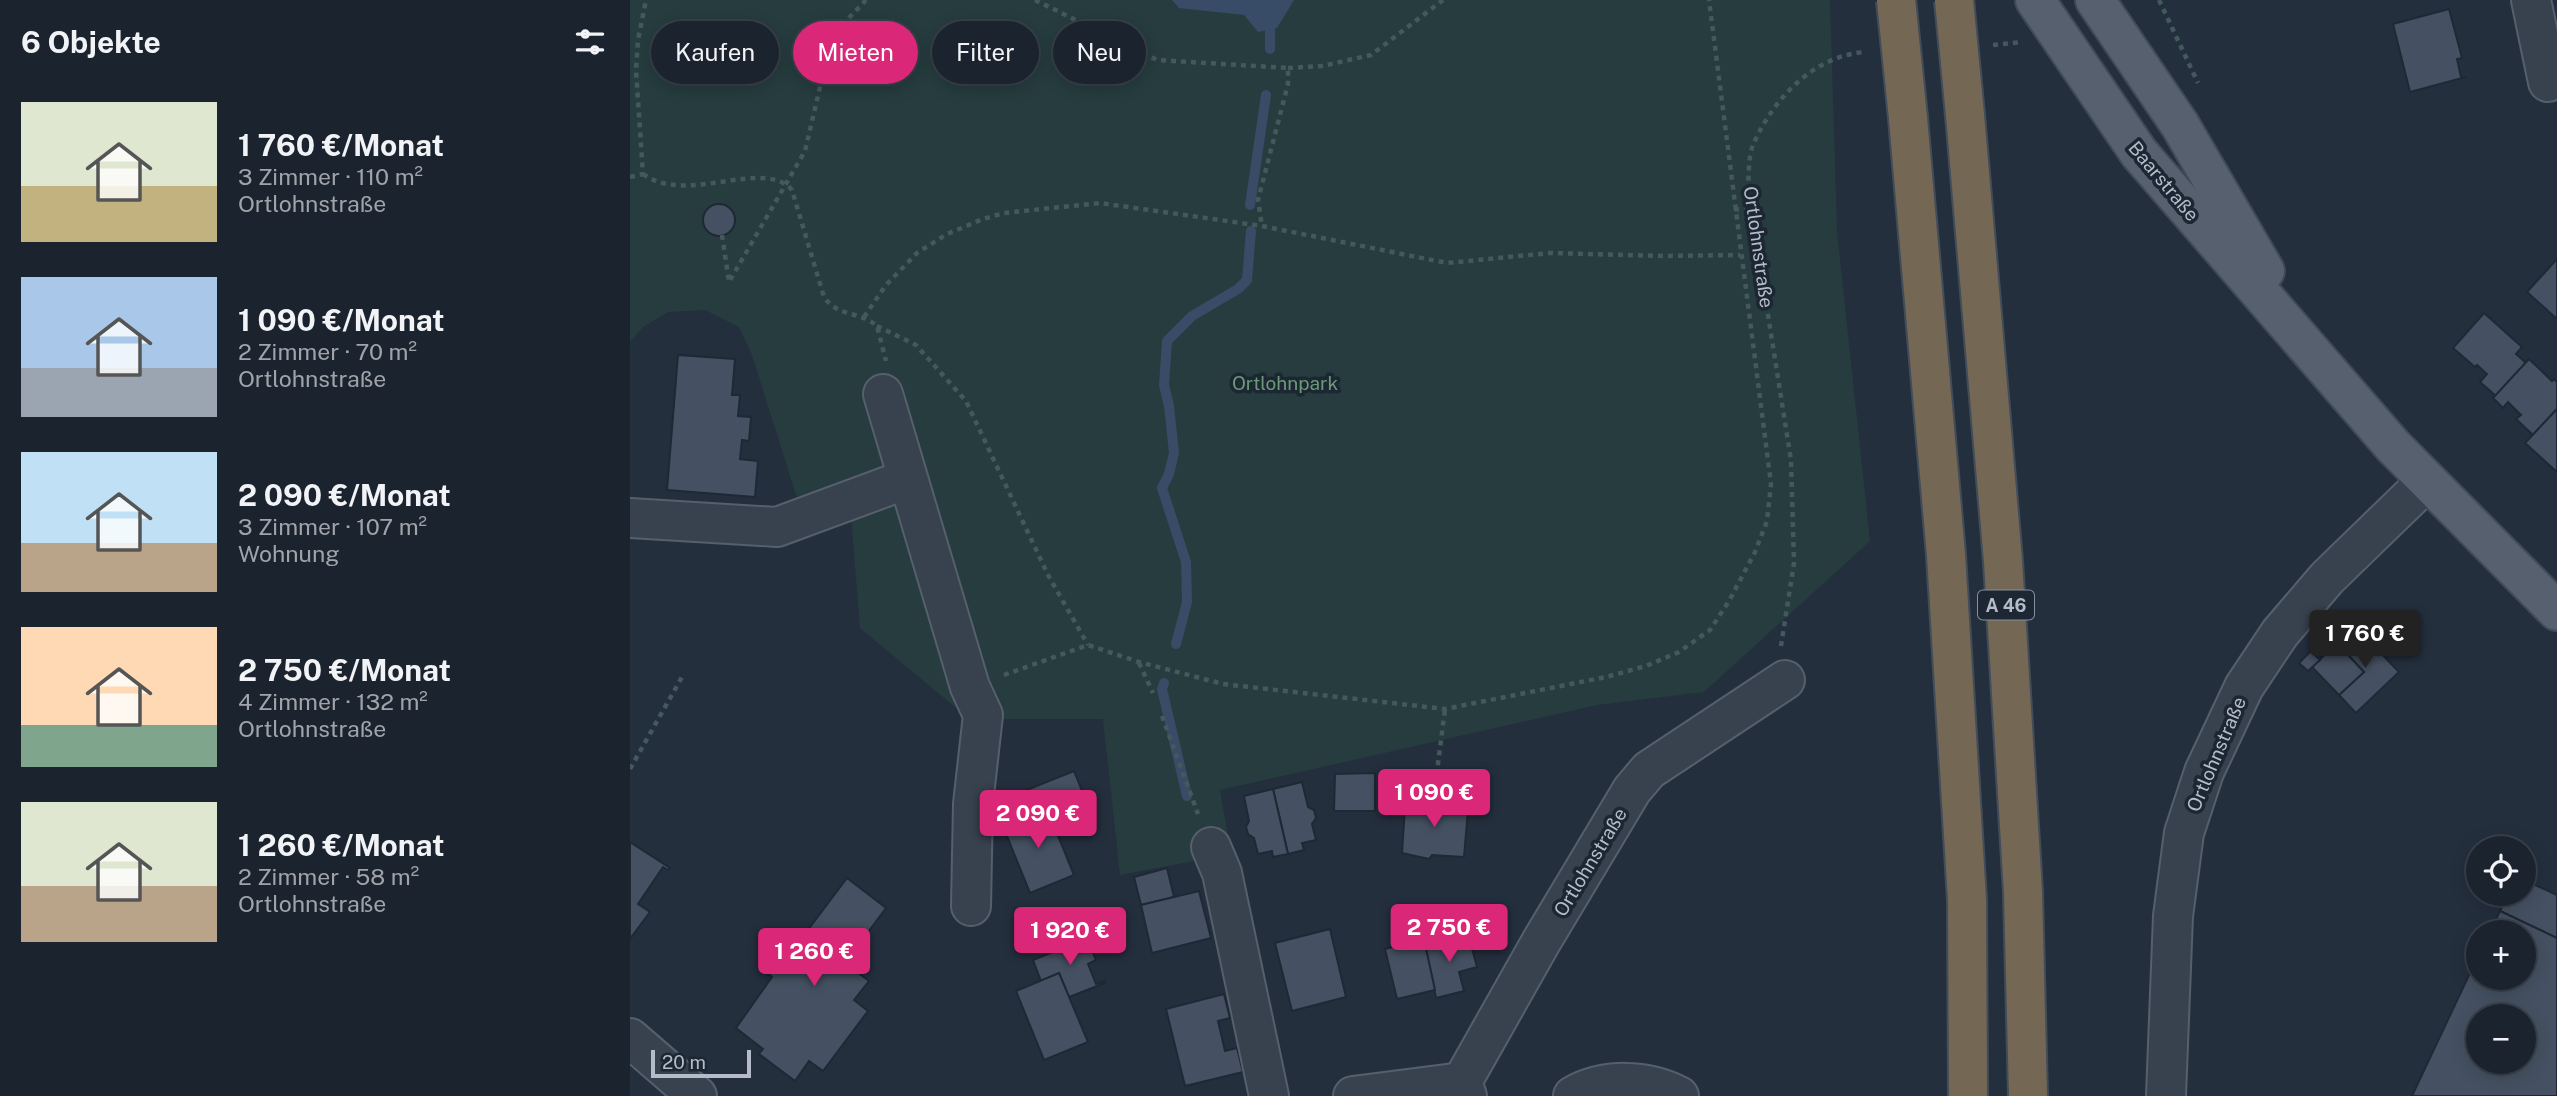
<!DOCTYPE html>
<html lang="de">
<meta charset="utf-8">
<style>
body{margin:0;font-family:"Public Sans",sans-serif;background:#282f3a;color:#f1f3f6;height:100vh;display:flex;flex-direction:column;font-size:26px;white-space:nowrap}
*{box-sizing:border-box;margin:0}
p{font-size:23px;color:#a0a4aa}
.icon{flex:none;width:38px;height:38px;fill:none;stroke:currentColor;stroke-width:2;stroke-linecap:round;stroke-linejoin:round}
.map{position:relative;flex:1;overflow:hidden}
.sheet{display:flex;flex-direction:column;background:#1b232e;width:630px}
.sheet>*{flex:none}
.top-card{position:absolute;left:21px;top:21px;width:665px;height:63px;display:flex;gap:14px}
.tools{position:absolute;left:1836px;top:836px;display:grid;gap:14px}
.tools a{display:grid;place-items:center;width:70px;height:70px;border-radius:50%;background:#1b232e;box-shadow:0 4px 18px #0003,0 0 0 2px #39404a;font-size:35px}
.scale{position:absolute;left:21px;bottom:18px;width:100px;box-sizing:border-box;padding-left:7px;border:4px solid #b4bcc9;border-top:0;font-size:19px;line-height:24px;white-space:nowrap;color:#b4bcc9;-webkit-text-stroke:5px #1d2633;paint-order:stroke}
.price{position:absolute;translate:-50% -60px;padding:0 16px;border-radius:7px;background:#db2777;color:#fff;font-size:23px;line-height:46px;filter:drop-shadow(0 2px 4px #0008)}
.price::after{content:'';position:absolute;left:50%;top:42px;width:21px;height:16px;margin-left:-10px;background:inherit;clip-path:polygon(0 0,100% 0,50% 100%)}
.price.selected{background:#222;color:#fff}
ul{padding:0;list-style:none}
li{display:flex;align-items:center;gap:21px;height:175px;padding:0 21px}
li span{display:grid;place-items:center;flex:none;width:196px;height:140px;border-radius:0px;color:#555}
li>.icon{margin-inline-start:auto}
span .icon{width:84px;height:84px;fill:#fffc;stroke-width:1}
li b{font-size:30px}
h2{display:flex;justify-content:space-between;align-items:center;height:84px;padding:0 21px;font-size:30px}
.tag{padding:0 24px;border-radius:32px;background:#1b232e;box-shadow:0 4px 18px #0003,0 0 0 2px #39404a;font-size:24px;line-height:63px}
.tag.selected{background:#db2777;color:#fff}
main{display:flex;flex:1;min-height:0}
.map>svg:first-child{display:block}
</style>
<main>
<section class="sheet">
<h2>6 Objekte<svg class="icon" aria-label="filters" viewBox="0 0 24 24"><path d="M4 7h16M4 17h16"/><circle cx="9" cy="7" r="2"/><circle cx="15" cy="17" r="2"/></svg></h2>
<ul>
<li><span style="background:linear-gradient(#dfe7d0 60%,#c2b280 0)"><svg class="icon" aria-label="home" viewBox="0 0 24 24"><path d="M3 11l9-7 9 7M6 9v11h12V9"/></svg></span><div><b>1 760 €/Monat</b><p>3 Zimmer · 110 m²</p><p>Ortlohnstraße</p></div></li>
<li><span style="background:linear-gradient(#a9c7e8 65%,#9aa5b1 0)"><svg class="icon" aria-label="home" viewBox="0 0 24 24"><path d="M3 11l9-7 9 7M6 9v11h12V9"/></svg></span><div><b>1 090 €/Monat</b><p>2 Zimmer · 70 m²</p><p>Ortlohnstraße</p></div></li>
<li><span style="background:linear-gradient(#bfe0f5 65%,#b9a48a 0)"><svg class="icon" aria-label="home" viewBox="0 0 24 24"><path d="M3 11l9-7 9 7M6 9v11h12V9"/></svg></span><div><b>2 090 €/Monat</b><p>3 Zimmer · 107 m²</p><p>Wohnung</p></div></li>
<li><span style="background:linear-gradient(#ffd9b3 70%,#7fa58c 0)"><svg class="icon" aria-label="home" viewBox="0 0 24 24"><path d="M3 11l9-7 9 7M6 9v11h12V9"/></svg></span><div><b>2 750 €/Monat</b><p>4 Zimmer · 132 m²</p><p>Ortlohnstraße</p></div></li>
<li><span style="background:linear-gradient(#dfe7d0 60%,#b9a48a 0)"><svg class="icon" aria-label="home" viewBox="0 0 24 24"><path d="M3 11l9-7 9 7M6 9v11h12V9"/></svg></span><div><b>1 260 €/Monat</b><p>2 Zimmer · 58 m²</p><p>Ortlohnstraße</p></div></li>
</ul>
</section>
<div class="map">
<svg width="1927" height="1096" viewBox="0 0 1927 1096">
<rect width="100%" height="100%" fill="#242f3e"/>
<path fill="#263c3f" d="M0 0H1200L1207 231 1240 541 1074 692 967 705 590 790 601 854 490 875 473 719H358L325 707 230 628 221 516 166 495 122 355 109 327 75 310 38 312 13 327 0 342Z"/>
<path fill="#394c67" d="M542 0H664L647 28 628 32 614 15 549 8Z"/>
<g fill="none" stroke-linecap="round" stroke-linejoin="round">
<g stroke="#394c67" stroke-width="10">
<path d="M640 49V30"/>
<path d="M620 205 636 95"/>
<path d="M546 644 557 602 556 562 532 488 539 474 544 453 539 406 534 385 537 341 562 316 608 289 617 280 621 231"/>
<path d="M534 683 532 689 557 796"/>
</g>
</g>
<g fill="#455162" stroke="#1f2835" stroke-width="2" fill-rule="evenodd">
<path d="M1819 9 1832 58 1827 59 1831 77H1836L1780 92 1763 24Z"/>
<circle cx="89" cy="220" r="16"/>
<path d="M1927 259V319L1897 292Z"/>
<path d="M1854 313 1892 347 1886 354 1896 363 1866 396 1850 382 1857 374 1847 365 1845 367 1823 348Z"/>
<path d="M48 355 105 359 102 395H110L108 416 121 417 119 441 112 440 110 459 128 461 125 497 37 490Z"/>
<path d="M1899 359 1922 381 1924 379 1927 382V409L1903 435 1886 419 1891 415 1878 402 1873 408 1863 398Z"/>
<path d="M1927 409V472L1895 443Z"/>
<path d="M1725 626 1769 672 1726 713 1709 695 1734 672 1707 643Z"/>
<path d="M1707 643 1734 672 1709 695 1682 667Z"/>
<path d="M1681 651 1690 660 1678 671 1669 663Z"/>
<path d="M444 771 453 793 444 797 453 817 461 814 462 816 426 830 416 806 397 813 389 793Z"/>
<path d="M745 773V811H704L705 774Z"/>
<path d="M672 782 678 807 684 810 686 818 682 824 686 840 672 843 674 850 658 854 643 789Z"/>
<path d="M643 789 658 854 643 857 642 851 628 854 624 838 618 834 616 827 619 821 614 796Z"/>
<path d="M782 799 825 801V810H838L834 857 802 855 799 859 772 853 775 807 782 808Z"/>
<path d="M416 806 444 875 400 893 372 824Z"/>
<path d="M0 842 40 868 38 870 33 867 8 904 20 912 0 939Z"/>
<path d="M537 868 544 897 511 905 504 877Z"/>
<path d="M217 878 256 908 215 963 239 981 224 1000 238 1011 193 1071 179 1061 165 1081 129 1054 133 1049 106 1028 142 977 136 972 158 942 165 947Z"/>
<path d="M1894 880 1927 895V938L1870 911 1878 894H1894Z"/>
<path d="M569 891 581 938 522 953 511 905Z"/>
<path d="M1870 911 1927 938V1096H1782L1848 956V978H1894V933H1859ZM1848 1017H1894V1062H1848Z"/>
<path d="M700 929 716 997 662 1011 645 943Z"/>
<path d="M823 936 824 940 839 937 847 967 829 972 834 991 806 998 794 943Z"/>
<path d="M457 938 466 960 458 964 466 984 475 981V983L439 997 429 973 411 981 403 960Z"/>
<path d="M794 939 805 990 767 999 755 949Z"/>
<path d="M429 973 458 1042 414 1060 386 991Z"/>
<path d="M594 994 600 1018 588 1021 595 1051 607 1048 613 1072 555 1086 536 1009Z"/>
</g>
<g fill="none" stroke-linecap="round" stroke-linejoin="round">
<defs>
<g id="minor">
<path d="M1901 0 1918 82"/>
<path d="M253 394 340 687 353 715 343 804 341 906"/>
<path d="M0 518 147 527 277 479"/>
<path d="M581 847 592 873 639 1096"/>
<path d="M0 1038 67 1096"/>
<path d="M723 1096 832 1082"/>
<path d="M837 1096 832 1082 911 942 1002 790 1019 770 1155 680"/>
<path d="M943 1096C974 1078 1017 1079 1049 1096"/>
<path d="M1536 1096 1543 916 1554 833 1574 772 1614 687 1650 633 1697 578 1797 481"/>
</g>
<g id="major">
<path d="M1405 0 1509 153 1763 446 1927 611"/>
<path d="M1465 0 1550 125 1635 271"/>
</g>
<g id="highway">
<path d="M1335 115 1373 561 1393 892 1398 1096"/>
<path d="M1278 118 1316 555 1337 900 1338 1096"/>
</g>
</defs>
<use href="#minor" stroke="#565f6c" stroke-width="42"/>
<use href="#major" stroke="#414a57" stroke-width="42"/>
<use href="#highway" stroke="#434c59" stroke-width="42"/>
<g stroke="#44595c" stroke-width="4.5" stroke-dasharray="5 5" stroke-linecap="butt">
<path d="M405 0 527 60 658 68V84L628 200 632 226"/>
<path d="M1529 0 1568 83"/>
<path d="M1363 45 1393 42"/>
<path d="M658 68 692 66 741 55 813 0"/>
<path d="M13 174C57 206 133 157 162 190L194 297C209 318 228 310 247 326L256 361"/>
<path d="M0 177 13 174 6 70 8 40 16 0"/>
<path d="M1104 209 1121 211"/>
<path d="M92 235 99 282 175 151 191 83 215 22 236 0"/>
<path d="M234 317 256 285 287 253 317 234 353 219 374 213 470 203 632 226 817 263 920 253 1033 256 1110 255"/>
<path d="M247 326 286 345 336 401 418 575 458 645"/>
<path d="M1739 641 1751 629"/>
<path d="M1151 646 1164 563 1161 460 1118 189C1119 175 1118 158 1123 145 1143 99 1184 55 1236 52"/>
<path d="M509 663 523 693"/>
<path d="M374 675 458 645 509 662 593 684 815 709 976 677 1016 666 1049 652 1080 630 1099 601 1125 552 1137 521 1141 484 1079 0"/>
<path d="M532 716 568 814"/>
<path d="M0 769 52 677"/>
<path d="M804 795 815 709"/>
</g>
<use href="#minor" stroke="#38414e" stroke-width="38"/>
<use href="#major" stroke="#56606e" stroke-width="38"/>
<use href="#highway" stroke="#746855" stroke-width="38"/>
<defs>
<g id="highway-bridge">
<path d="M1266 0 1278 118"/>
<path d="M1324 0 1335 115"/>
</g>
</defs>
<use href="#highway-bridge" stroke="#434c59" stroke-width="42" stroke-linecap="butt"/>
<use href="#highway-bridge" stroke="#746855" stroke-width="38"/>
</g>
<g text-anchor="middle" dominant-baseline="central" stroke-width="7" stroke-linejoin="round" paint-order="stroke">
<rect fill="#1d2633" stroke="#878f9c" stroke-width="2" x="1348" y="590.5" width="56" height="29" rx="5"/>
<g font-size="18" font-weight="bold" fill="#b4bcc9">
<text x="1376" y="605">A 46</text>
</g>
<g font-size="19" fill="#b4bcc9" stroke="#1d2633">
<text transform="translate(1534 181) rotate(50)">Baarstraße</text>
<text transform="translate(1129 247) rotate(82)">Ortlohnstraße</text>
<text transform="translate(1586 754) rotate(-67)">Ortlohnstraße</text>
<text transform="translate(960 862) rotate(-59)">Ortlohnstraße</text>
</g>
<g font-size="19" fill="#6b9a76" stroke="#1d2633">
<text x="655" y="383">Ortlohnpark</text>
</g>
</g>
</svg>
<div class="tools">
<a><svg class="icon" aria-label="locate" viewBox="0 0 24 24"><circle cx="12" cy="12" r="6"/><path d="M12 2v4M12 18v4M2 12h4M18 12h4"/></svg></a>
<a>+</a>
<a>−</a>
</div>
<div class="scale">20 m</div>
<b class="price selected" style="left:1735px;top:670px">1 760 €</b>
<b class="price" style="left:804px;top:829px">1 090 €</b>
<b class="price" style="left:408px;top:850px">2 090 €</b>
<b class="price" style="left:819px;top:964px">2 750 €</b>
<b class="price" style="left:440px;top:967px">1 920 €</b>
<b class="price" style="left:184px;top:988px">1 260 €</b>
<div class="top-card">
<a class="tag">Kaufen</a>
<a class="tag selected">Mieten</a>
<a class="tag">Filter</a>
<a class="tag">Neu</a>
</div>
</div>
</main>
